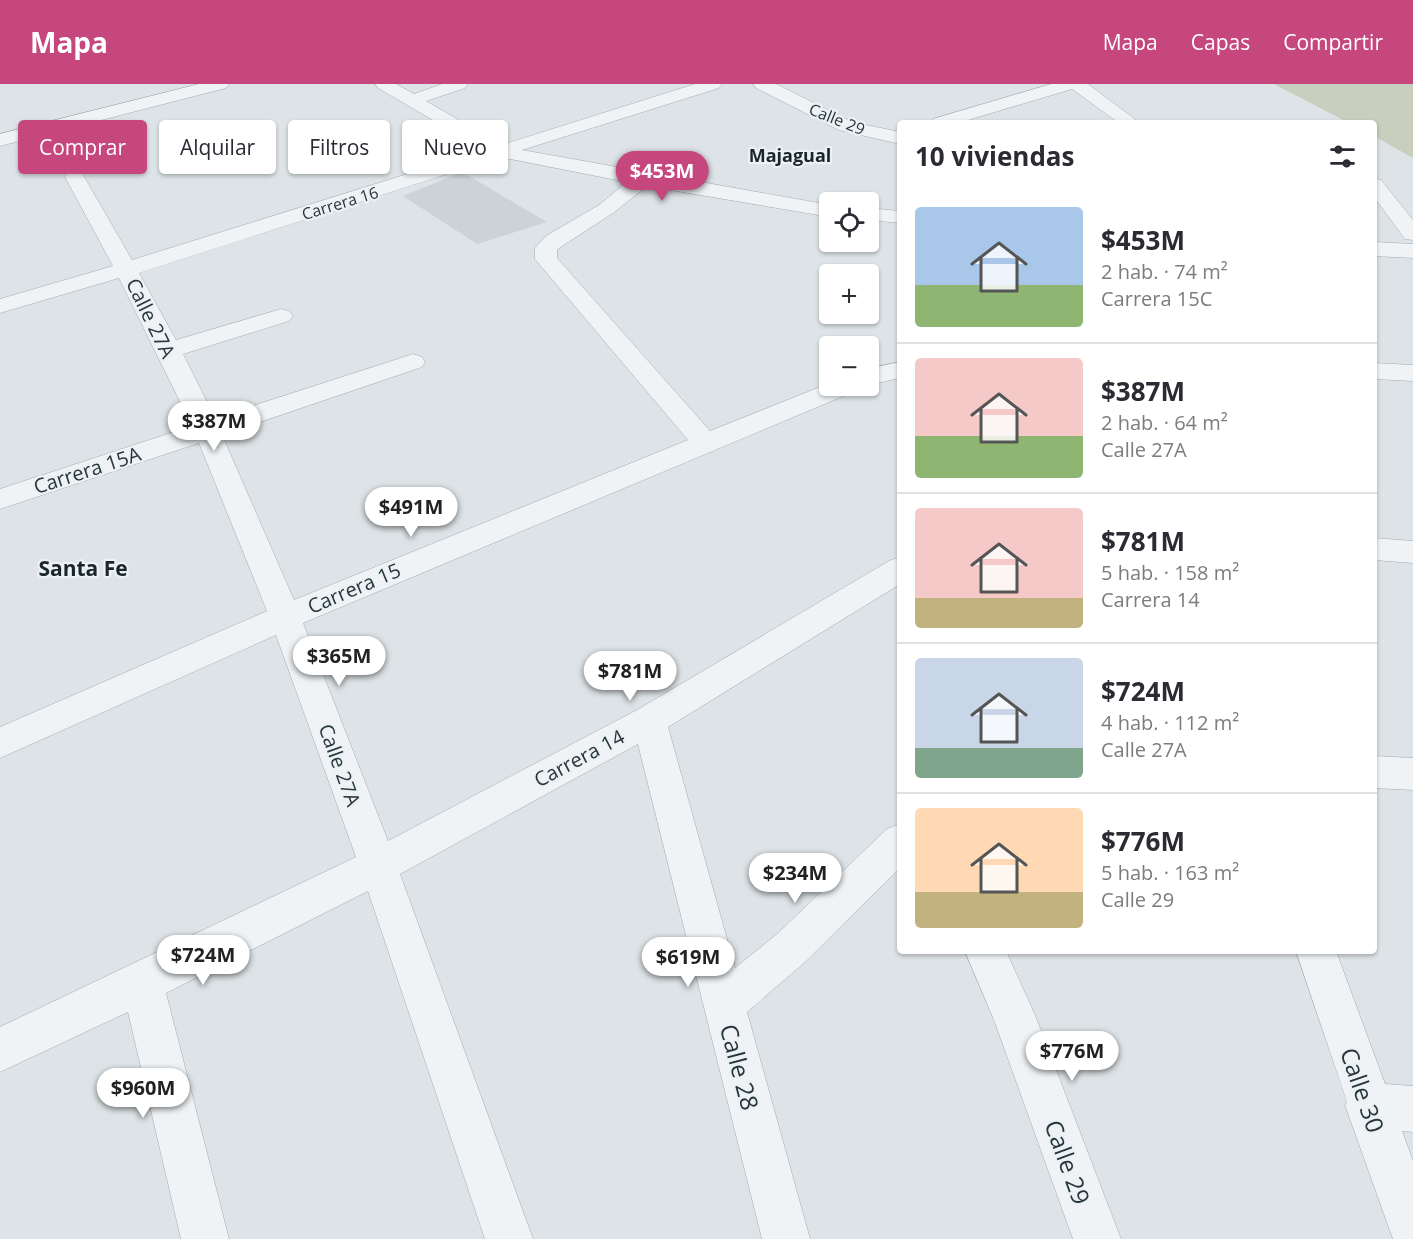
<!DOCTYPE html>
<html lang="es">
<meta charset="utf-8">
<style>
body{margin:0;font-family:"Open Sans",sans-serif;background:#f7f7f7;color:#2b2b33;height:100vh;display:flex;flex-direction:column;font-size:22px;white-space:nowrap}
*{box-sizing:border-box;margin:0}
p{font-size:20px;color:#7c7c81}
.icon{flex:none;width:33px;height:33px;fill:none;stroke:currentColor;stroke-width:2;stroke-linecap:round;stroke-linejoin:round}
.map{position:relative;flex:1;overflow:hidden}
.sheet{position:absolute;left:897px;top:36px;width:480px;height:834px;display:flex;flex-direction:column;background:#fff;border-radius:6px;box-shadow:0 2px 4px #0004}
.sheet>*{flex:none}
.guide{position:absolute;left:18px;top:36px;width:570px;height:54px;display:flex;gap:12px}
.tools{position:absolute;left:819px;top:108px;display:grid;gap:12px}
.tools a{display:grid;place-items:center;width:60px;height:60px;border-radius:6px;background:#fff;box-shadow:0 2px 4px #0004;font-size:30px}
.price{position:absolute;translate:-50% -51px;padding:0 14px;border-radius:21px;background:#fff;color:#222;font-size:20px;line-height:39px;filter:drop-shadow(0 2px 3px #0008)}
.price::after{content:'';position:absolute;left:50%;top:36px;width:18px;height:14px;margin-left:-9px;background:inherit;clip-path:polygon(0 0,100% 0,50% 100%)}
.price.current{background:#c6477e;color:#fff}
ul{padding:0;list-style:none}
li{display:flex;align-items:center;gap:18px;height:150px;padding:0 18px}
li+li{border-top:2px solid #e1e1e2}
li span{display:grid;place-items:center;flex:none;width:168px;height:120px;border-radius:6px;color:#555}
li>.icon{margin-inline-start:auto}
span .icon{width:72px;height:72px;fill:#fffc;stroke-width:1}
li b{font-size:26px}
h2{display:flex;justify-content:space-between;align-items:center;height:72px;padding:0 18px;font-size:26px}
.tag{padding:0 21px;border-radius:6px;background:#fff;box-shadow:0 2px 4px #0004;font-size:21px;line-height:54px}
.tag.current{background:#c6477e;color:#fff}
header{display:flex;align-items:center;gap:36px;box-sizing:border-box;height:84px;padding:0 30px;background:#c6477e;color:#fff}
header strong{font-size:28px}
nav{display:flex;gap:33px;margin-inline-start:auto;font-size:21px}
.map>svg:first-child{display:block}
</style>
<header>
<strong>Mapa</strong>
<nav><a>Mapa</a><a>Capas</a><a>Compartir</a></nav>
</header>
<div class="map">
<svg width="1413" height="1155" viewBox="0 0 1413 1155">
<rect width="100%" height="100%" fill="#dde3e6"/>
<path fill="#cbd3d8" d="M462 88 547 138 477 160 403 112Z"/>
<path fill="#c8cfbe" d="M1274 0H1413V74L1374 52V39H1349Z"/>
<g fill="none" stroke-linecap="round" stroke-linejoin="round">
<defs>
<g id="minor">
<path d="M199 0H229L226 4 0 62V50Z"/>
<path d="M375 0H396L414 10 442 0H468L465 4 426 17 502 61 695 0H722L719 4 522 66 830 121V133L647 102 613 129 562 162 557 166V174L710 347 830 299V302H856L853 308 303 539 388 757 637 626 889 477 900 473V500L668 643 735 884 776 851 887 745 900 740V784L804 879 747 928 810 1155H762L638 660 400 790 533 1155H485L368 807 166 909 229 1155H181L128 928 0 988V943L356 773 276 551 0 674V643L267 527 199 359 0 425V405L192 342 119 194 0 229V215L113 182 65 93 68 89H82L132 176 484 66 378 4ZM500 73 627 98 599 121 546 152 535 164V175L688 356 294 516 222 351 422 283 425 278 422 273 413 270 404 273 215 334 183 270 289 237 293 232 289 227 281 225 176 256 139 189Z"/>
<path d="M753 0H776L852 38 900 48V60L839 46 756 4Z"/>
<path d="M1051 0H1088L1140 39H1119L1072 5 958 39H930L933 35Z"/>
<path d="M1374 94 1381 96 1413 136V156L1405 155 1374 113Z"/>
<path d="M868 124 900 127V139L868 136Z"/>
<path d="M1374 158 1413 160V174L1374 172Z"/>
<path d="M900 278V294L868 301V285Z"/>
<path d="M1374 279 1413 281V297L1374 295Z"/>
<path d="M1374 454 1413 457V479L1374 476Z"/>
<path d="M1374 672 1413 674V706L1374 704Z"/>
<path d="M965 867H1006L1035 931 1121 1155H1073L994 936Z"/>
<path d="M1296 867H1336L1385 1000 1413 1002V1048L1402 1047 1413 1077V1155H1393L1389 1144 1345 1021 1347 1018Z"/>
</g>
</defs>
<use href="#minor" stroke="#a3abb0" stroke-width="1"/>
<use href="#minor" fill="#eff3f5" fill-rule="evenodd"/>
</g>
<g text-anchor="middle" dominant-baseline="central" stroke-width="4.5" stroke-linejoin="round" paint-order="stroke">
<g font-size="16" fill="#27353c" stroke="#ecf2f4">
<text transform="translate(837 35) rotate(22)">Calle 29</text>
<text transform="translate(340 119) rotate(-17)">Carrera 16</text>
</g>
<g font-size="18" font-weight="bold" fill="#1a252c" stroke="#ecf2f4">
<text x="790" y="71">Majagual</text>
</g>
<g font-size="20" fill="#27353c" stroke="#ecf2f4">
<text transform="translate(151 234) rotate(64)">Calle 27A</text>
<text transform="translate(87 386) rotate(-18)">Carrera 15A</text>
<text transform="translate(354 504) rotate(-23)">Carrera 15</text>
<text transform="translate(579 674) rotate(-28)">Carrera 14</text>
<text transform="translate(340 681) rotate(70)">Calle 27A</text>
</g>
<g font-size="21" font-weight="bold" fill="#1a252c" stroke="#ecf2f4">
<text x="83" y="484">Santa Fe</text>
</g>
<g font-size="24" fill="#27353c" stroke="#ecf2f4">
<text transform="translate(740 983) rotate(75)">Calle 28</text>
<text transform="translate(1363 1006) rotate(71)">Calle 30</text>
<text transform="translate(1068 1078) rotate(70)">Calle 29</text>
</g>
</g>
</svg>
<div class="tools">
<a><svg class="icon" aria-label="locate" viewBox="0 0 24 24"><circle cx="12" cy="12" r="6"/><path d="M12 2v4M12 18v4M2 12h4M18 12h4"/></svg></a>
<a>+</a>
<a>−</a>
</div>
<b class="price current" style="left:662px;top:118px">$453M</b>
<b class="price" style="left:214px;top:368px">$387M</b>
<b class="price" style="left:411px;top:454px">$491M</b>
<b class="price" style="left:339px;top:603px">$365M</b>
<b class="price" style="left:630px;top:618px">$781M</b>
<b class="price" style="left:795px;top:820px">$234M</b>
<b class="price" style="left:203px;top:902px">$724M</b>
<b class="price" style="left:688px;top:904px">$619M</b>
<b class="price" style="left:1072px;top:998px">$776M</b>
<b class="price" style="left:143px;top:1035px">$960M</b>
<div class="guide">
<a class="tag current">Comprar</a>
<a class="tag">Alquilar</a>
<a class="tag">Filtros</a>
<a class="tag">Nuevo</a>
</div>
<section class="sheet">
<h2>10 viviendas<svg class="icon" aria-label="filters" viewBox="0 0 24 24"><path d="M4 7h16M4 17h16"/><circle cx="9" cy="7" r="2"/><circle cx="15" cy="17" r="2"/></svg></h2>
<ul>
<li><span style="background:linear-gradient(#a9c7e8 65%,#8fb573 0)"><svg class="icon" aria-label="home" viewBox="0 0 24 24"><path d="M3 11l9-7 9 7M6 9v11h12V9"/></svg></span><div><b>$453M</b><p>2 hab. · 74 m²</p><p>Carrera 15C</p></div></li>
<li><span style="background:linear-gradient(#f6c9c9 65%,#8fb573 0)"><svg class="icon" aria-label="home" viewBox="0 0 24 24"><path d="M3 11l9-7 9 7M6 9v11h12V9"/></svg></span><div><b>$387M</b><p>2 hab. · 64 m²</p><p>Calle 27A</p></div></li>
<li><span style="background:linear-gradient(#f6c9c9 75%,#c2b280 0)"><svg class="icon" aria-label="home" viewBox="0 0 24 24"><path d="M3 11l9-7 9 7M6 9v11h12V9"/></svg></span><div><b>$781M</b><p>5 hab. · 158 m²</p><p>Carrera 14</p></div></li>
<li><span style="background:linear-gradient(#c9d6e8 75%,#7fa58c 0)"><svg class="icon" aria-label="home" viewBox="0 0 24 24"><path d="M3 11l9-7 9 7M6 9v11h12V9"/></svg></span><div><b>$724M</b><p>4 hab. · 112 m²</p><p>Calle 27A</p></div></li>
<li><span style="background:linear-gradient(#ffd9b3 70%,#c2b280 0)"><svg class="icon" aria-label="home" viewBox="0 0 24 24"><path d="M3 11l9-7 9 7M6 9v11h12V9"/></svg></span><div><b>$776M</b><p>5 hab. · 163 m²</p><p>Calle 29</p></div></li>
</ul>
</section>
</div>
